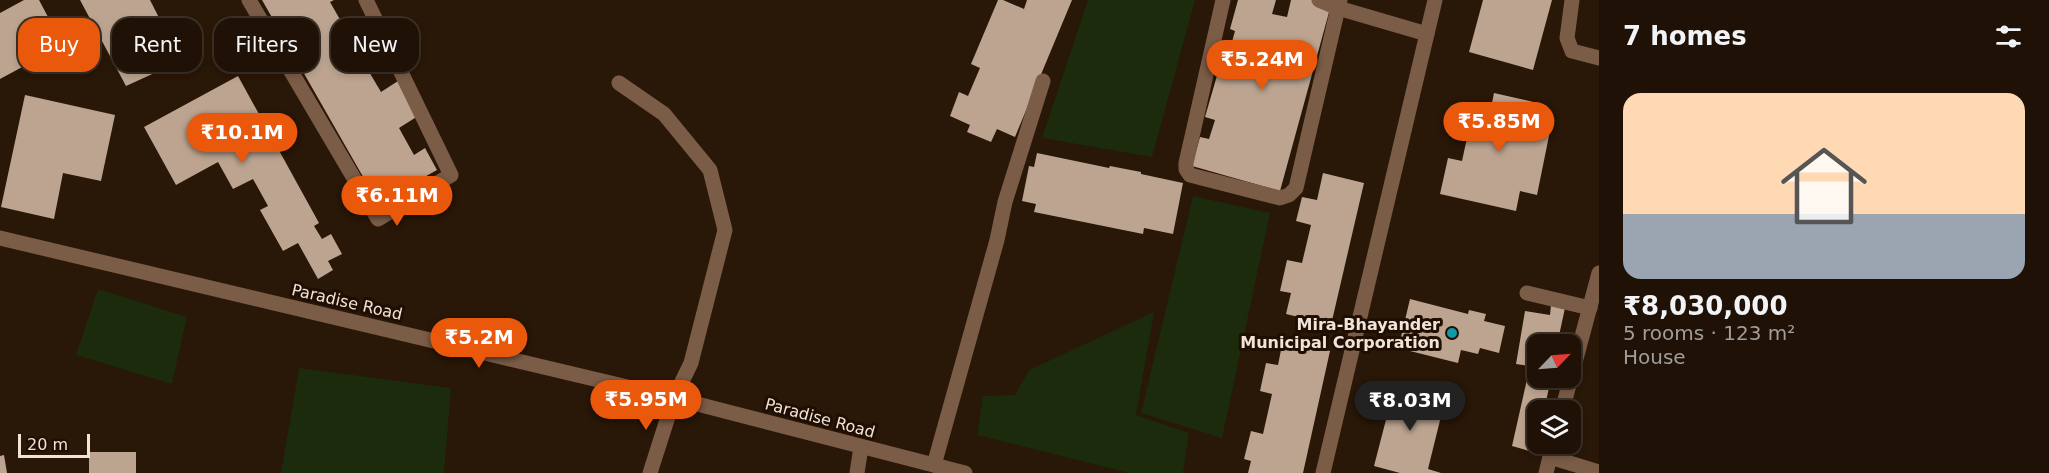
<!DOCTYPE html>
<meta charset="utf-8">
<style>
body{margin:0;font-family:"DejaVu Sans",sans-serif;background:#271a0f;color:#f1f3f6;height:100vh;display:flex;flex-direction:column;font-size:22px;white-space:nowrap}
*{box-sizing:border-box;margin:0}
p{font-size:20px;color:#a19d9a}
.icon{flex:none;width:33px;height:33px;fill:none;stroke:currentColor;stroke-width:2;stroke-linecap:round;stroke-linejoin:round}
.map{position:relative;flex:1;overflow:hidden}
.panel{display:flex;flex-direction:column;background:#1f1105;width:450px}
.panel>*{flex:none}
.hud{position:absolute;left:18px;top:18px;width:570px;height:54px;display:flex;gap:12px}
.needle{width:39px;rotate:65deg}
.controls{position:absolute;left:1527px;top:334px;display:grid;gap:12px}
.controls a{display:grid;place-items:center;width:54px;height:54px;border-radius:12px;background:#1f1105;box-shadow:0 3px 9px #0003,0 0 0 2px #3c3127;font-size:30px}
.scale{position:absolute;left:18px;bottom:15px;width:72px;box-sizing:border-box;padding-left:6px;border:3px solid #f0e3d8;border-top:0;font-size:16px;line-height:21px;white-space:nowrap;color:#f0e3d8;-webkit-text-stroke:4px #1f0e01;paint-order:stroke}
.price{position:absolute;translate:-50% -51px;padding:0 14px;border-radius:21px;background:#ea580c;color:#fff;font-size:20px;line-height:39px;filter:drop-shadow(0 2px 3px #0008)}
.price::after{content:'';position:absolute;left:50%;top:36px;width:18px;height:14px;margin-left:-9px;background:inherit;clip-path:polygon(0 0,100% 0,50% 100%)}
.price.selected{background:#222;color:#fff}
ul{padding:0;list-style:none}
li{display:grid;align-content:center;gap:12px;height:318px;padding:0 24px}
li+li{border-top:2px solid #3c3127}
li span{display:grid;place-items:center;height:186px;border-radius:18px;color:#555}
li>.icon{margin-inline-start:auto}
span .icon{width:108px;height:108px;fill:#fffc;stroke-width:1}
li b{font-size:26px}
h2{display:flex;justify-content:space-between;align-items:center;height:72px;padding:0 24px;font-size:26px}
.pill{padding:0 21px;border-radius:18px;background:#1f1105;box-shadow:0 3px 9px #0003,0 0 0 2px #3c3127;font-size:21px;line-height:54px}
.pill.selected{background:#ea580c;color:#fff}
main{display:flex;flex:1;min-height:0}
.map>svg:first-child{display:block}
</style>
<main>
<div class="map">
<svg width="1599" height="473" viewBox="0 0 1599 473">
<rect width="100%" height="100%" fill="#291707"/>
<g fill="#1b2b0b">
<path d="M1088 0H1195L1152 157 1042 138Z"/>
<path d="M1193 196 1270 213 1222 438 1141 413Z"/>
<path d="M98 289 187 317 172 384 76 355Z"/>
<path d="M1154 312 1136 415 1189 433 1183 473H1129L977 435 983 396 1015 395 1029 370Z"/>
<path d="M299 368 451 388 444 473H281Z"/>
</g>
<g fill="#bca490">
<path d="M24 0H39L63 45 0 79V13Z"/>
<path d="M80 0H150L181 61 126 86Z"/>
<path d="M262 0H334L330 2 346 30 355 24 377 64 368 70 381 92 398 81 418 116 399 128 414 155 425 148 437 170 378 203Z"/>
<path d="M998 0H1003L1024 9 1027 0H1072L1015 137 997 129 991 142 967 132 970 125 950 116 959 92 968 96 980 68 971 64Z"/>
<path d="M1238 0H1276L1272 14 1287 17 1291 0H1312L1331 5 1280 191 1192 166 1200 137 1209 139 1215 120 1205 117 1225 48 1230 49 1235 31 1230 29Z"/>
<path d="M1483 0H1552L1533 70 1469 52Z"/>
<path d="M238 76 319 223 314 226 322 239 331 234 342 254 328 261 333 270 318 279 298 243 283 251 260 210 268 206 253 179 233 189 218 162 176 185 144 127Z"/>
<path d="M1494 93 1538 103 1534 118 1552 121 1537 195 1520 191 1516 211 1440 194 1448 158 1462 161 1467 138 1457 136 1464 102 1491 108Z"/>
<path d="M25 95 115 115 101 181 63 173 54 219 1 207Z"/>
<path d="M1037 153 1109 168 1110 166 1141 172V174L1183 183 1173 234 1144 228 1143 234 1034 212 1036 204 1022 201 1029 166 1034 167Z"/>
<path d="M1323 173 1364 183 1331 325 1286 314 1291 293 1280 291 1287 260 1302 263 1311 225 1296 221 1302 197 1317 200Z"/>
<path d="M1410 299 1468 314 1469 310 1486 314 1484 321 1505 326 1499 353 1480 348 1478 354 1461 350 1458 363 1410 351 1412 344 1400 341Z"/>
<path d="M1551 305 1565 308 1557 345H1538V378H1551L1544 411H1538L1536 453 1512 446 1530 366 1516 364 1525 311 1550 315Z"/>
<path d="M1283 340 1330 351 1303 473H1248L1251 461 1244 459 1251 431 1263 434 1272 394 1260 391 1266 363 1278 365Z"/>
<path d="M1397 383 1419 389 1416 400 1424 402 1427 391 1446 396 1428 469 1441 473H1400L1374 466 1389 408 1395 410 1398 401 1393 399Z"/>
<rect x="89" y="452" width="47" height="21"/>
<path d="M4 455 7 473H0V456Z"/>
</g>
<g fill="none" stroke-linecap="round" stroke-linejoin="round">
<g stroke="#7b5c46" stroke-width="15">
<path d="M249 0 378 219 451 175 366 0"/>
<path d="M1223 0 1186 163V169L1190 175 1280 198 1289 195 1296 188 1338 8 1319 0"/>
<path d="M1340 0 1338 8 1427 34"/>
<path d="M1572 0 1567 38 1572 51 1599 58"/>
<path d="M619 83 664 114 710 170 725 230 691 363 674 398 650 473"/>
<path d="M0 238 674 398 965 473"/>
<path d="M1527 293 1590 308"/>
<path d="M1562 411 1599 273"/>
<path d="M1550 457 1599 472"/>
<path d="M934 465 997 240 1005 202 1043 81"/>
<path d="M857 473 861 447"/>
<path d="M1323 473 1435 0"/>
<path d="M1546 473 1553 444"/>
</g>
</g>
<circle fill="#0f9aa8" stroke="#1f0e01" stroke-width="2" cx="1452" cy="333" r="6"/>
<g text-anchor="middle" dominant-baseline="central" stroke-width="6" stroke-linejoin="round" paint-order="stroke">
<g font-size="16" fill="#f0e3d8" stroke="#1f0e01">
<text transform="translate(347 302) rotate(13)">Paradise Road</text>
<text transform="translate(820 418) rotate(15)">Paradise Road</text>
</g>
<g font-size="16" font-weight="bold" fill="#f0e3d8" stroke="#1f0e01" text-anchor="end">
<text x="1440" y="324">Mira-Bhayander<tspan x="1440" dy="18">Municipal Corporation</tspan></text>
</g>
</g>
</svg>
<div class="controls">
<a><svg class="needle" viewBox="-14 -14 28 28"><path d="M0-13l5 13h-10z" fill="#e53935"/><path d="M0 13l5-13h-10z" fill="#a19d9a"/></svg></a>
<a><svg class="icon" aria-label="layers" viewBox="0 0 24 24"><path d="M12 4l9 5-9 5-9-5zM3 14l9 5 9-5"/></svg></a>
</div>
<div class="scale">20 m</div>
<b class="price" style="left:1262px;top:91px">₹5.24M</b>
<b class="price" style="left:1499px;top:153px">₹5.85M</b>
<b class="price" style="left:242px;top:164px">₹10.1M</b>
<b class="price" style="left:397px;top:227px">₹6.11M</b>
<b class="price" style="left:479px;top:369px">₹5.2M</b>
<b class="price" style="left:646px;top:431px">₹5.95M</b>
<b class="price selected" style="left:1410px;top:432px">₹8.03M</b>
<div class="hud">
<a class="pill selected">Buy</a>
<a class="pill">Rent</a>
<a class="pill">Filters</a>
<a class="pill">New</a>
</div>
</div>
<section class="panel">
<h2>7 homes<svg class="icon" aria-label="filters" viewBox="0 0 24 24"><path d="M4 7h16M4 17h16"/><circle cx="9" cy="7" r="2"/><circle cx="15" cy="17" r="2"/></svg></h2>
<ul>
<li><span style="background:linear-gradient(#ffd9b3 65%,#9aa5b1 0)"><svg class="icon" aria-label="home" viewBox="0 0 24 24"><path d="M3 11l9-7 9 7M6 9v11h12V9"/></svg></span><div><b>₹8,030,000</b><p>5 rooms · 123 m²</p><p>House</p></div></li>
</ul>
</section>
</main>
